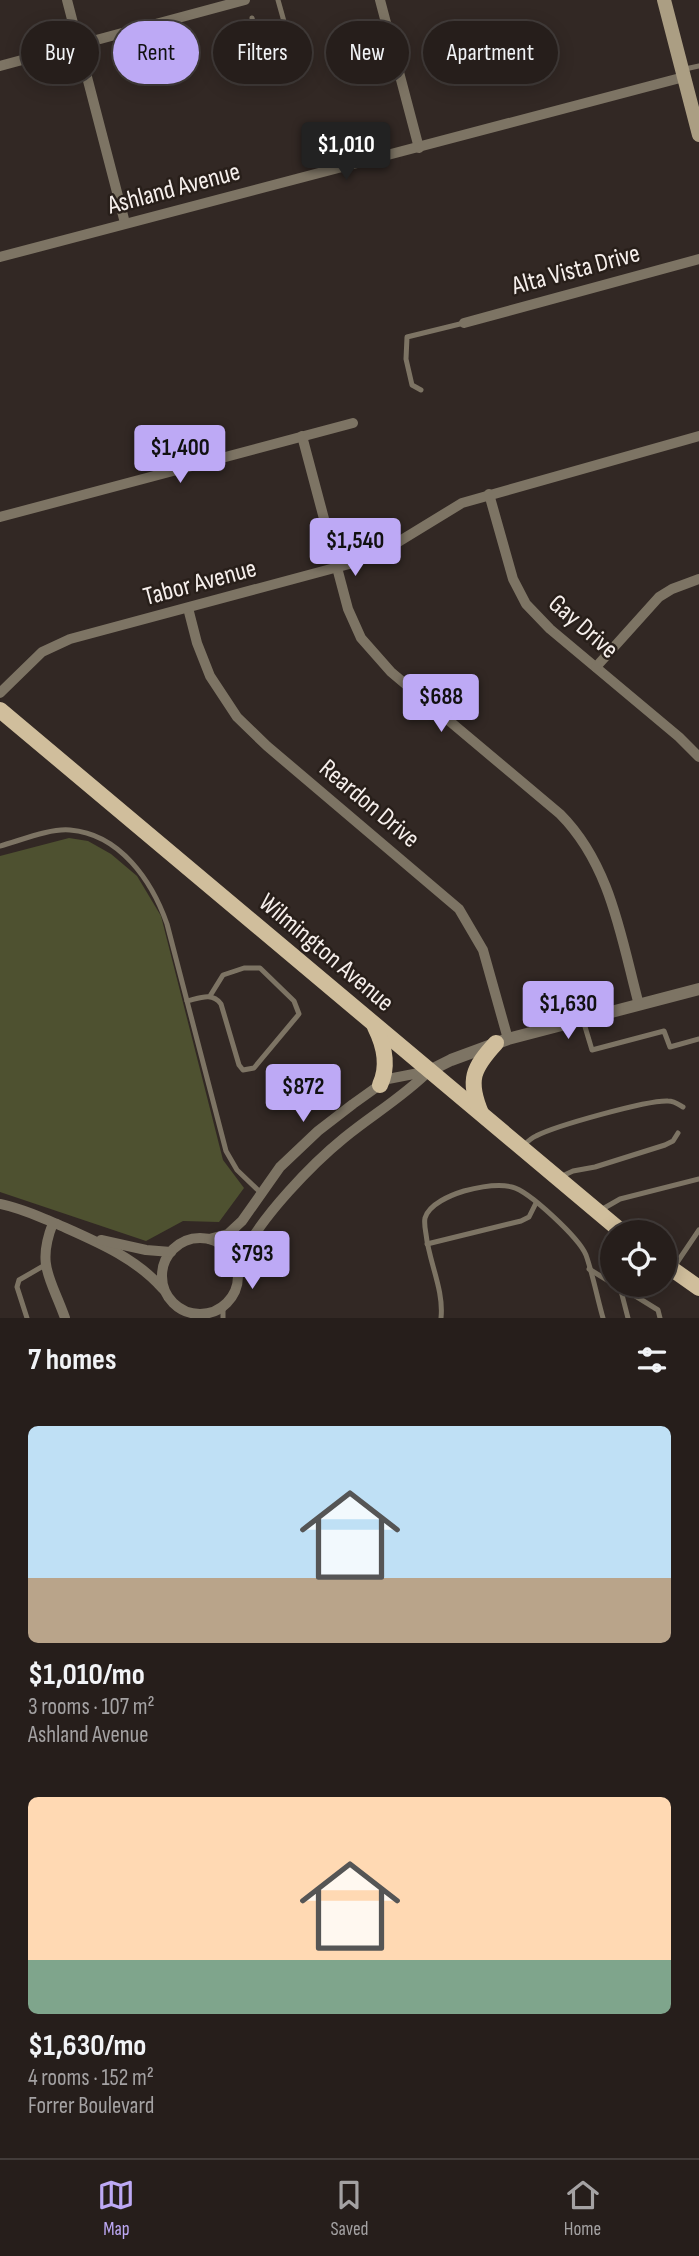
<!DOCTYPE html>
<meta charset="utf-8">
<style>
body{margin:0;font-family:"Sofia Sans Condensed",sans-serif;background:#322b28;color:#f1f3f6;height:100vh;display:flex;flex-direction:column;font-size:26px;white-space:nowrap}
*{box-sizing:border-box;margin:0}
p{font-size:23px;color:#a4a2a3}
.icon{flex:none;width:38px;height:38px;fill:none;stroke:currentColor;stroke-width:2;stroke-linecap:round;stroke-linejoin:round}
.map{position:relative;height:1318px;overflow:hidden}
.sheet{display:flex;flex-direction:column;background:#261e1b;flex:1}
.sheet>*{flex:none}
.guide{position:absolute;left:21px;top:21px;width:658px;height:63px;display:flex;gap:14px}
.fabs{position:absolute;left:600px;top:1220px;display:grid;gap:14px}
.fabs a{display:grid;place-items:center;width:77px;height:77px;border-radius:50%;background:#261e1b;box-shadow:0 4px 18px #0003,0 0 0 2px #423c3a;font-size:35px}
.price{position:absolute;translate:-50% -60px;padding:0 16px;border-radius:7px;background:#bda9f5;color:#111;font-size:23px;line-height:46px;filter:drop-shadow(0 2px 4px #0008)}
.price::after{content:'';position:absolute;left:50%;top:42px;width:21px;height:16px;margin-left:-10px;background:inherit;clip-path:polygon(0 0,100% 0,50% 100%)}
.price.on{background:#222;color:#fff}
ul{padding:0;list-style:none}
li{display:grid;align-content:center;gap:14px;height:371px;padding:0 28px}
li span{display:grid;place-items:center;height:217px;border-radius:10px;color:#555}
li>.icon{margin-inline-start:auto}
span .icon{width:126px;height:126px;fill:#fffc;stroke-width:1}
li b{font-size:30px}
h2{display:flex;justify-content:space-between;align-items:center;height:84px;padding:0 28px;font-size:30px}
.pill{padding:0 24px;border-radius:32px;background:#261e1b;box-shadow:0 4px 18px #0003,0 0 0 2px #423c3a;font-size:24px;line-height:63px}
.pill.on{background:#bda9f5;color:#111}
.tab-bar{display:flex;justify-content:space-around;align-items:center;height:98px;border-top:2px solid #423c3a;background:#261e1b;font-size:19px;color:#a4a2a3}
.tab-bar a{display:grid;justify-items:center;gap:4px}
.tab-bar .on{color:#bda9f5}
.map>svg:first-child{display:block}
</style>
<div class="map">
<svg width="699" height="1318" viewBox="0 0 699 1318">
<rect width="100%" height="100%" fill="#322824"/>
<path fill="#4e5130" d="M69 838 88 841 111 854 137 876 161 916 223 1160 244 1188 219 1222 183 1221 146 1241 0 1192V856Z"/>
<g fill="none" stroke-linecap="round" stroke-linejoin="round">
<g stroke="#7d7464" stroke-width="5">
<path d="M278 0 299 75"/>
<path d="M252 18 269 83"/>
<path d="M258 40 287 32"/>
<path d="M685 69 699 66"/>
<path d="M421 390 412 385 406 359 407 337 464 323"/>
<path d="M0 846C19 841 50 828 70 830 120 834 152 881 167 924L226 1151 237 1170 260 1192"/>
<path d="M187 1001C200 998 212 992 221 1004L239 1065 243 1070 254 1068 299 1014 294 1001 260 968H244L223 975 210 996"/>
<path d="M583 1020 592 1050 664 1031 670 1047 699 1039"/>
<path d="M523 1146C527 1142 531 1138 536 1136 555 1126 647 1100 668 1101 674 1101 678 1104 683 1107"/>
<path d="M560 1177 573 1171 595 1167 665 1145 673 1141 678 1133"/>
<path d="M599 1211 620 1199 699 1179"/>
<path d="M427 1244 521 1221 529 1217 536 1203"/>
<path d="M674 1267 699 1230"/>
<path d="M589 1269 612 1283"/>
<path d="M616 1284 658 1310 660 1318"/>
<path d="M620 1287 628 1318"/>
<path d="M193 1314 196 1318"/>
<path d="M27 1318 17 1287 19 1280 45 1265"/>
<path d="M223 1318V1307"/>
<path d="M441 1318C444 1290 429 1262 426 1234 425 1228 424 1223 425 1218 429 1204 451 1195 464 1191 479 1187 497 1183 512 1187 529 1191 579 1238 586 1255 593 1275 597 1297 603 1318"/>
</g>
<g stroke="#7d7464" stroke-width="10">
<path d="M67 0 125 223"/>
<path d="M380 0 419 148"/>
<path d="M0 66 245 0"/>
<path d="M0 257 684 77"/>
<path d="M464 323 699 259"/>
<path d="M302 436 348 609 361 638 391 672 560 814C611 865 621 938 639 1005"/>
<path d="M489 494 513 579 526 604 550 629 679 737 699 757"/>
<path d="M0 517 353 423"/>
<path d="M188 608 197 643 210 676 237 717 267 746 459 909 483 950 508 1039"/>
<path d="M596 667 659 597 672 589 699 579"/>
<path d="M0 693 42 652 70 639 353 563 390 547 462 503 699 436"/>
<path d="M0 1204C21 1208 37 1216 57 1224 95 1241 135 1257 163 1289"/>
<path d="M53 1223C36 1266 51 1278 65 1318"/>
<circle cx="200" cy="1276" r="38"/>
<path d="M209 1239 228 1234 242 1221 280 1167 318 1131 353 1104 388 1079 429 1071"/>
<path d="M101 1240 146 1250 171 1252"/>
<path d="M238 1274C240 1267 241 1259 244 1253 262 1216 312 1164 344 1138 372 1115 403 1097 429 1071"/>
</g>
<path stroke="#7d7464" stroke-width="12" d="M429 1071 451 1060 508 1039 699 989"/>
<path stroke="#ab9e83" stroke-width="14" d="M664 0 699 135"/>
<g stroke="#d0be9c" stroke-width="16">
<path d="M0 710 622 1232"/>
<path d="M375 1027C384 1045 389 1066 380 1085"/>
<path d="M481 1113C467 1080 473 1068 496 1043"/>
<path d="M665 1264 699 1288"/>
</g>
</g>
<g text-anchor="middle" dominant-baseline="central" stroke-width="5" stroke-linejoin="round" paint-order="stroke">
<g font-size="26" fill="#f6efec" stroke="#281f1a">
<text transform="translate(174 189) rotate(-15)">Ashland Avenue</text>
<text transform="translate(576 270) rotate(-15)">Alta Vista Drive</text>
<text transform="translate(200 583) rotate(-15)">Tabor Avenue</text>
<text transform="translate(583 627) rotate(41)">Gay Drive</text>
<text transform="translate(369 804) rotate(40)">Reardon Drive</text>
<text transform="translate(326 953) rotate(40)">Wilmington Avenue</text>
</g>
</g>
</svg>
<div class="fabs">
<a><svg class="icon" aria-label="locate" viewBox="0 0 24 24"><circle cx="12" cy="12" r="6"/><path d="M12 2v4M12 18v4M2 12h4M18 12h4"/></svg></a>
</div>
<b class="price on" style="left:346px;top:182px">$1,010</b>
<b class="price" style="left:180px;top:485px">$1,400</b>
<b class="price" style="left:355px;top:578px">$1,540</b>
<b class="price" style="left:441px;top:734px">$688</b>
<b class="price" style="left:568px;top:1041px">$1,630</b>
<b class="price" style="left:303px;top:1124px">$872</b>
<b class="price" style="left:252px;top:1291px">$793</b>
<div class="guide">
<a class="pill">Buy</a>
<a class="pill on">Rent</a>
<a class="pill">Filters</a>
<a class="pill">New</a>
<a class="pill">Apartment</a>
</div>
</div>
<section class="sheet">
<h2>7 homes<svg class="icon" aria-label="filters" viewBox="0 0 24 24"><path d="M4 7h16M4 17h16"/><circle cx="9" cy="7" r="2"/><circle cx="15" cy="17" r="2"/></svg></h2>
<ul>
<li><span style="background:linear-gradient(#bfe0f5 70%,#b9a48a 0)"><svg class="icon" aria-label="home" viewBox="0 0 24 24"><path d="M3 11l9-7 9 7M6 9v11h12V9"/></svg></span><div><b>$1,010/mo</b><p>3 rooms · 107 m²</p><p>Ashland Avenue</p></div></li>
<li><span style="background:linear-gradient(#ffd9b3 75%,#7fa58c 0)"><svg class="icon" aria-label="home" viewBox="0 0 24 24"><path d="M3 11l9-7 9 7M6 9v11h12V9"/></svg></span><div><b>$1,630/mo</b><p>4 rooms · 152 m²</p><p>Forrer Boulevard</p></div></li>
</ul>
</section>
<nav class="tab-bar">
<a class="on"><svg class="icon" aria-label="map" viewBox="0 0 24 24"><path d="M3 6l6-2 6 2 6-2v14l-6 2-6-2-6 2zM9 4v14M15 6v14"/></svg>Map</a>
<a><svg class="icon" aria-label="saved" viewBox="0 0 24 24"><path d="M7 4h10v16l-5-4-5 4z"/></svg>Saved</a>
<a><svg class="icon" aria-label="home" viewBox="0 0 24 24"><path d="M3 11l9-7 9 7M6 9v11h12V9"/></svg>Home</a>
</nav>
